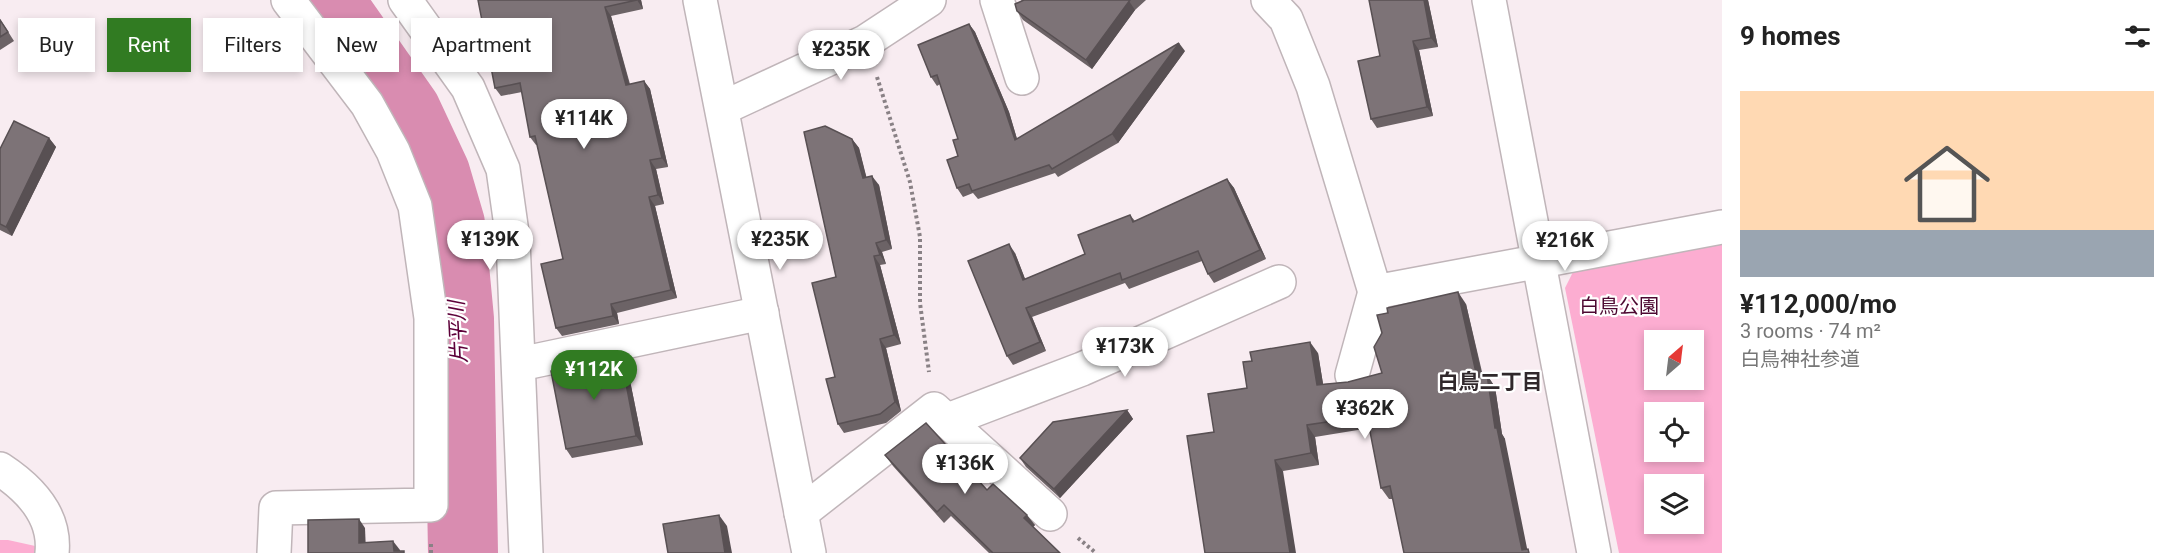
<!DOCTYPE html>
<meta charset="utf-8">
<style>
body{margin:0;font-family:Roboto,"Noto Sans JP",sans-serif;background:#f2f2f2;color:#222;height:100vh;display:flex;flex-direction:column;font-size:22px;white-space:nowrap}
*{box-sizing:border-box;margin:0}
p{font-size:20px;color:#767676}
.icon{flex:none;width:33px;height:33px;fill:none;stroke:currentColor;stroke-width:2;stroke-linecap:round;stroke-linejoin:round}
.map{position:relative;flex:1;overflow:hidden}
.details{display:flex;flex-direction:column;background:#fff;width:450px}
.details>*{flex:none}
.guide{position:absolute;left:18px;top:18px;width:570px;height:54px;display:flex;gap:12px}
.needle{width:39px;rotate:28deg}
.buttons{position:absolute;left:1644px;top:330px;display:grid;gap:12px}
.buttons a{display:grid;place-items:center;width:60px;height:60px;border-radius:0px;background:#fff;box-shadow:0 3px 9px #0003;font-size:30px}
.price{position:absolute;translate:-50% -51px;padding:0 14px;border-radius:21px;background:#fff;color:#222;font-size:20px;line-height:39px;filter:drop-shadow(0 2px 3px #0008)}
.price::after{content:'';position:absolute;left:50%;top:36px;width:18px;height:14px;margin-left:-9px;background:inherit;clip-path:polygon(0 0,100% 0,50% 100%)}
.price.active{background:#317b22;color:#fff}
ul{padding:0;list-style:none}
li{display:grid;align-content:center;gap:12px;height:318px;padding:0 18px}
li span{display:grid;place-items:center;height:186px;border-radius:0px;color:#555}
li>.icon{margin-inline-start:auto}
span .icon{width:108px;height:108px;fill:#fffc;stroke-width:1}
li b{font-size:26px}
h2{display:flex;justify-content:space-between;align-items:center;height:72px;padding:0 18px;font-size:26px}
.chip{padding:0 21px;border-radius:0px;background:#fff;box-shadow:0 3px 9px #0003;font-size:21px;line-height:54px}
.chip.active{background:#317b22;color:#fff}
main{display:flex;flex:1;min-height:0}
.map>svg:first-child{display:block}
</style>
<main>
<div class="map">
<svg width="1722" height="553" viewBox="0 0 1722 553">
<rect width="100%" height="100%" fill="#f8ecf1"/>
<g fill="#fcadd1" fill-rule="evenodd">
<path d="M1722 237V553H1619L1565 288 1577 264ZM1654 340H1694V380H1654ZM1654 412H1694V452H1654ZM1654 484H1694V524H1654Z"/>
<path d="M0 540H8L67 553H0Z"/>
</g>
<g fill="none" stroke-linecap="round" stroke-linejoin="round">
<path stroke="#d98cb0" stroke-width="70" d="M328 0 406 111 435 173 450 224 459 319 463 553"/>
<defs>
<g id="minor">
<path d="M405 0 468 88 503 169 513 240 526 553"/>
<path d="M997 0 1022 78"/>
<path d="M1268 0 1286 19 1313 86 1375 292 1722 227"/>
<path d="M1489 0 1594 553"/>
<path d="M723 108 865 42 929 0"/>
<path d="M520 364 762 313"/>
<path d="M1352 375 1375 292"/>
<path d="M948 420 1082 369 1279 282"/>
<path d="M0 469C29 488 56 515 52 553"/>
<path d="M801 513 934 409 1050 514"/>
<path d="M274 553 276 508 431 505V318L415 206 393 151 367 104 288 0"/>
</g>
<path id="major" d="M700 0 809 553"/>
</defs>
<use href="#minor" stroke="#c0b5b9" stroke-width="36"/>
<use href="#major" stroke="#c0b5b9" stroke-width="36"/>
<g stroke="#898185" stroke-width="4" stroke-dasharray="3 3" stroke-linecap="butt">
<path d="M877 77 910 182 920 237V303L929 372"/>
<path d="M1078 538 1096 553"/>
<path d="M431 553V542"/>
</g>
<use href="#minor" stroke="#fff" stroke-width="33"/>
<use href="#major" stroke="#fff" stroke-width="33"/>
</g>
<g fill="#6c6366">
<path d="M478 0H641L643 9 611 16 630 84 644 81 650 89 668 167 656 169 664 204 655 206 677 298 617 313 619 324 562 336 556 328 563 259 537 145H536L530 137 522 92 501 96 495 88Z"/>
<path d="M1021 0H1146L1135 10 1092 69 1023 20 1017 11 1022 1Z"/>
<path d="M1428 0 1438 47 1419 50 1433 116 1377 128 1371 119 1380 56Z"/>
<path d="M0 19 14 41 0 50Z"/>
<path d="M969 24 975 32 1009 112 1017 139 1185 51 1118 143 1058 177 1055 173 978 199 973 193 963 197 957 188 958 139 940 84 937 86 931 77Z"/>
<path d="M49 138 56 147 12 236 0 230V149Z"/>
<path d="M852 139 859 148 866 177 879 185 892 249 882 252 886 264 880 265 901 344 886 348 901 411 886 423 844 433 838 424 835 377 836 277Z"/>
<path d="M1227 179 1234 188 1266 259 1214 283 1208 274 1202 261 1129 289 1125 283 1032 317 1046 351 1013 365 1007 356 1015 253 1025 279 1085 254 1130 215 1135 221Z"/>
<path d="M1466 304 1483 376 1487 375 1495 387 1502 434 1505 439 1392 499H1389L1381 488 1370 428 1315 437 1319 465 1283 471 1214 432 1247 388 1252 361 1318 353 1323 384 1348 382 1382 373Z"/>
<path d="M626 361 643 445 572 458 566 449Z"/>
<path d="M1127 410 1133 419 1060 498 1026 467 1020 458Z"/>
<path d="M885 455 987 490 1035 525 1033 527 1060 553H989L951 516 944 523 893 466Z"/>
</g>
<g fill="#585053">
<path d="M637 0H641L643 9Z"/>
<path d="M1424 0H1428L1438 47 1431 38Z"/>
<path d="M1129 1 1135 10 1092 69 1086 60Z"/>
<path d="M605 7 611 16 632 94 626 85Z"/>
<path d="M969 24 975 32 1009 112 1020 149 1015 140Z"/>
<path d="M1413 41 1419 50 1433 116 1427 107Z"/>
<path d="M1179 43 1185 51 1118 143 1112 134Z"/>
<path d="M644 81 650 89 668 167 662 158Z"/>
<path d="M49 138 56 147 12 236 6 227Z"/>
<path d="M852 139 859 148 869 187 863 178Z"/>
<path d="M650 160 656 169 664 204 658 195Z"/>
<path d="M872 176 879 185 892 249 886 240Z"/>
<path d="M1227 179 1234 188 1266 259 1260 250Z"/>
<path d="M649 197 655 206 677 298 671 290Z"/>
<path d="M876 243 882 252 886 264 880 255Z"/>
<path d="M1009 244 1015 253 1029 289 1023 280Z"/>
<path d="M874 256 880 265 901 344 894 335Z"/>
<path d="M1458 292 1466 304 1485 388 1477 377Z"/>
<path d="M611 304 617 313 619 324 613 316Z"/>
<path d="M1026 308 1032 317 1046 351 1040 342Z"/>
<path d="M880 339 886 348 901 411 895 402Z"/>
<path d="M1310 342 1318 353 1325 396 1317 385Z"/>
<path d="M620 352 626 361 643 445 636 436Z"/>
<path d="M1487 375 1495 387 1502 434 1505 439 1528 553 1522 550 1495 428Z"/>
<path d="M1127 410 1133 419 1060 498 1054 489Z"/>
<path d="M1307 425 1315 437 1319 465 1311 453Z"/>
<path d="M1275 460 1283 471 1296 553H1290Z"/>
<path d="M719 515 727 526 732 553H725Z"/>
<path d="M1027 515 1035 525 1031 529 1024 518Z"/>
<path d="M359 519 365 528 366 552 359 543Z"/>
<path d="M393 541 400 550V553L394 551Z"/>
</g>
<g fill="#7d7377" stroke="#585053" stroke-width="1.5">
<path d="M478 0H637L605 7 626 85 644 81 662 158 650 160 658 195 649 197 671 290 611 304 613 316 556 328 541 264 563 259 535 136 530 137 520 83 495 88Z"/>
<path d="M1024 0H1130L1086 60 1017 11 1015 4Z"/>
<path d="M1369 0H1424L1431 38 1413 41 1427 107 1371 119 1358 61 1380 56Z"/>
<path d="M0 20 8 32 0 37Z"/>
<path d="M969 24 1003 104 1015 140 1179 43 1112 134 1052 169 1049 165 972 191 969 184 957 188 947 160 958 156 953 140 958 139 937 75 931 77 918 45Z"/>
<path d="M14 121 49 138 6 227 0 224V149Z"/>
<path d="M825 126 852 139 863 178 872 176 886 240 876 243 880 255 874 256 894 335 880 339 895 402 880 414 838 424 826 379 835 377 812 283 836 277 804 132Z"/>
<path d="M1227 179 1260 250 1208 274 1198 251 1122 280 1120 273 1026 308 1040 342 1007 356 968 261 1009 244 1023 280 1085 254 1078 235 1130 215 1133 222Z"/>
<path d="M1458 292 1477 377 1487 375 1495 428H1497L1522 550 1528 549 1529 553H1404L1390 486 1381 488 1367 416 1307 425 1311 453 1275 460 1290 553H1205L1187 436 1214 432 1208 394 1247 388 1243 362 1252 361 1250 352 1310 342 1317 385 1348 382 1382 373 1374 347 1382 333 1377 315 1388 313 1387 308Z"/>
<path d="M620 352 636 436 566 449 551 371 565 368 564 364Z"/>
<path d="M1127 410 1054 489 1020 458 1053 422Z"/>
<path d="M926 423 987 490 993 484 1027 515 1024 518 1060 553H993L944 505 937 512 885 455Z"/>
<path d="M719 515 725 553H668L663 524Z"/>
<path d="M359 519V543L393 541 394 551H404V553H308V520Z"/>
</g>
<g text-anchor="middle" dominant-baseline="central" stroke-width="4.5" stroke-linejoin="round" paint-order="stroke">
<g font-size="20" fill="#4d0831" stroke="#fff">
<text x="1619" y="306">白鳥公園</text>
</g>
<g font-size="21" font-style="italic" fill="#5d0039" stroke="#fff">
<text transform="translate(458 332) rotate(-93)">片平川</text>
</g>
<g font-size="21" font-weight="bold" fill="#30282b" stroke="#fff">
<text x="1490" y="382">白鳥二丁目</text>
</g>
</g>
</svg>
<div class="buttons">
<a><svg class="needle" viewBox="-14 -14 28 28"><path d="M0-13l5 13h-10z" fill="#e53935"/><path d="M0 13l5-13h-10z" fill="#767676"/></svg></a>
<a><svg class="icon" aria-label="locate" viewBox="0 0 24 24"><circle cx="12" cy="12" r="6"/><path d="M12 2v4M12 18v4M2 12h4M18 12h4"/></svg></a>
<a><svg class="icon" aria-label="layers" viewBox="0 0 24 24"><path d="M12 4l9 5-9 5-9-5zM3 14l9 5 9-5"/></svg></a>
</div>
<b class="price" style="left:841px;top:81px">¥235K</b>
<b class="price" style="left:584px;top:150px">¥114K</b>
<b class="price" style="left:490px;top:271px">¥139K</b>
<b class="price" style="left:780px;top:271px">¥235K</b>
<b class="price" style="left:1565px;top:272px">¥216K</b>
<b class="price" style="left:1125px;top:378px">¥173K</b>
<b class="price active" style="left:594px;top:401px">¥112K</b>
<b class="price" style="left:1365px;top:440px">¥362K</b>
<b class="price" style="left:965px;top:495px">¥136K</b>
<div class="guide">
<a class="chip">Buy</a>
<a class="chip active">Rent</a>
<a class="chip">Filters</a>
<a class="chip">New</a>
<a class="chip">Apartment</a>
</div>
</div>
<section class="details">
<h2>9 homes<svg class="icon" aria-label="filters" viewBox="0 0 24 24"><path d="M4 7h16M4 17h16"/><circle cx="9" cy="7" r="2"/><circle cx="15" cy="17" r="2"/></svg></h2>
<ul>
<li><span style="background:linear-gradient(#ffd9b3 75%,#9aa5b1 0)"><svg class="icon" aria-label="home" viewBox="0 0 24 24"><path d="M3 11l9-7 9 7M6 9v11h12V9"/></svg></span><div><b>¥112,000/mo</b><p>3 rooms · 74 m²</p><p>白鳥神社参道</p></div></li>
</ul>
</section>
</main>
